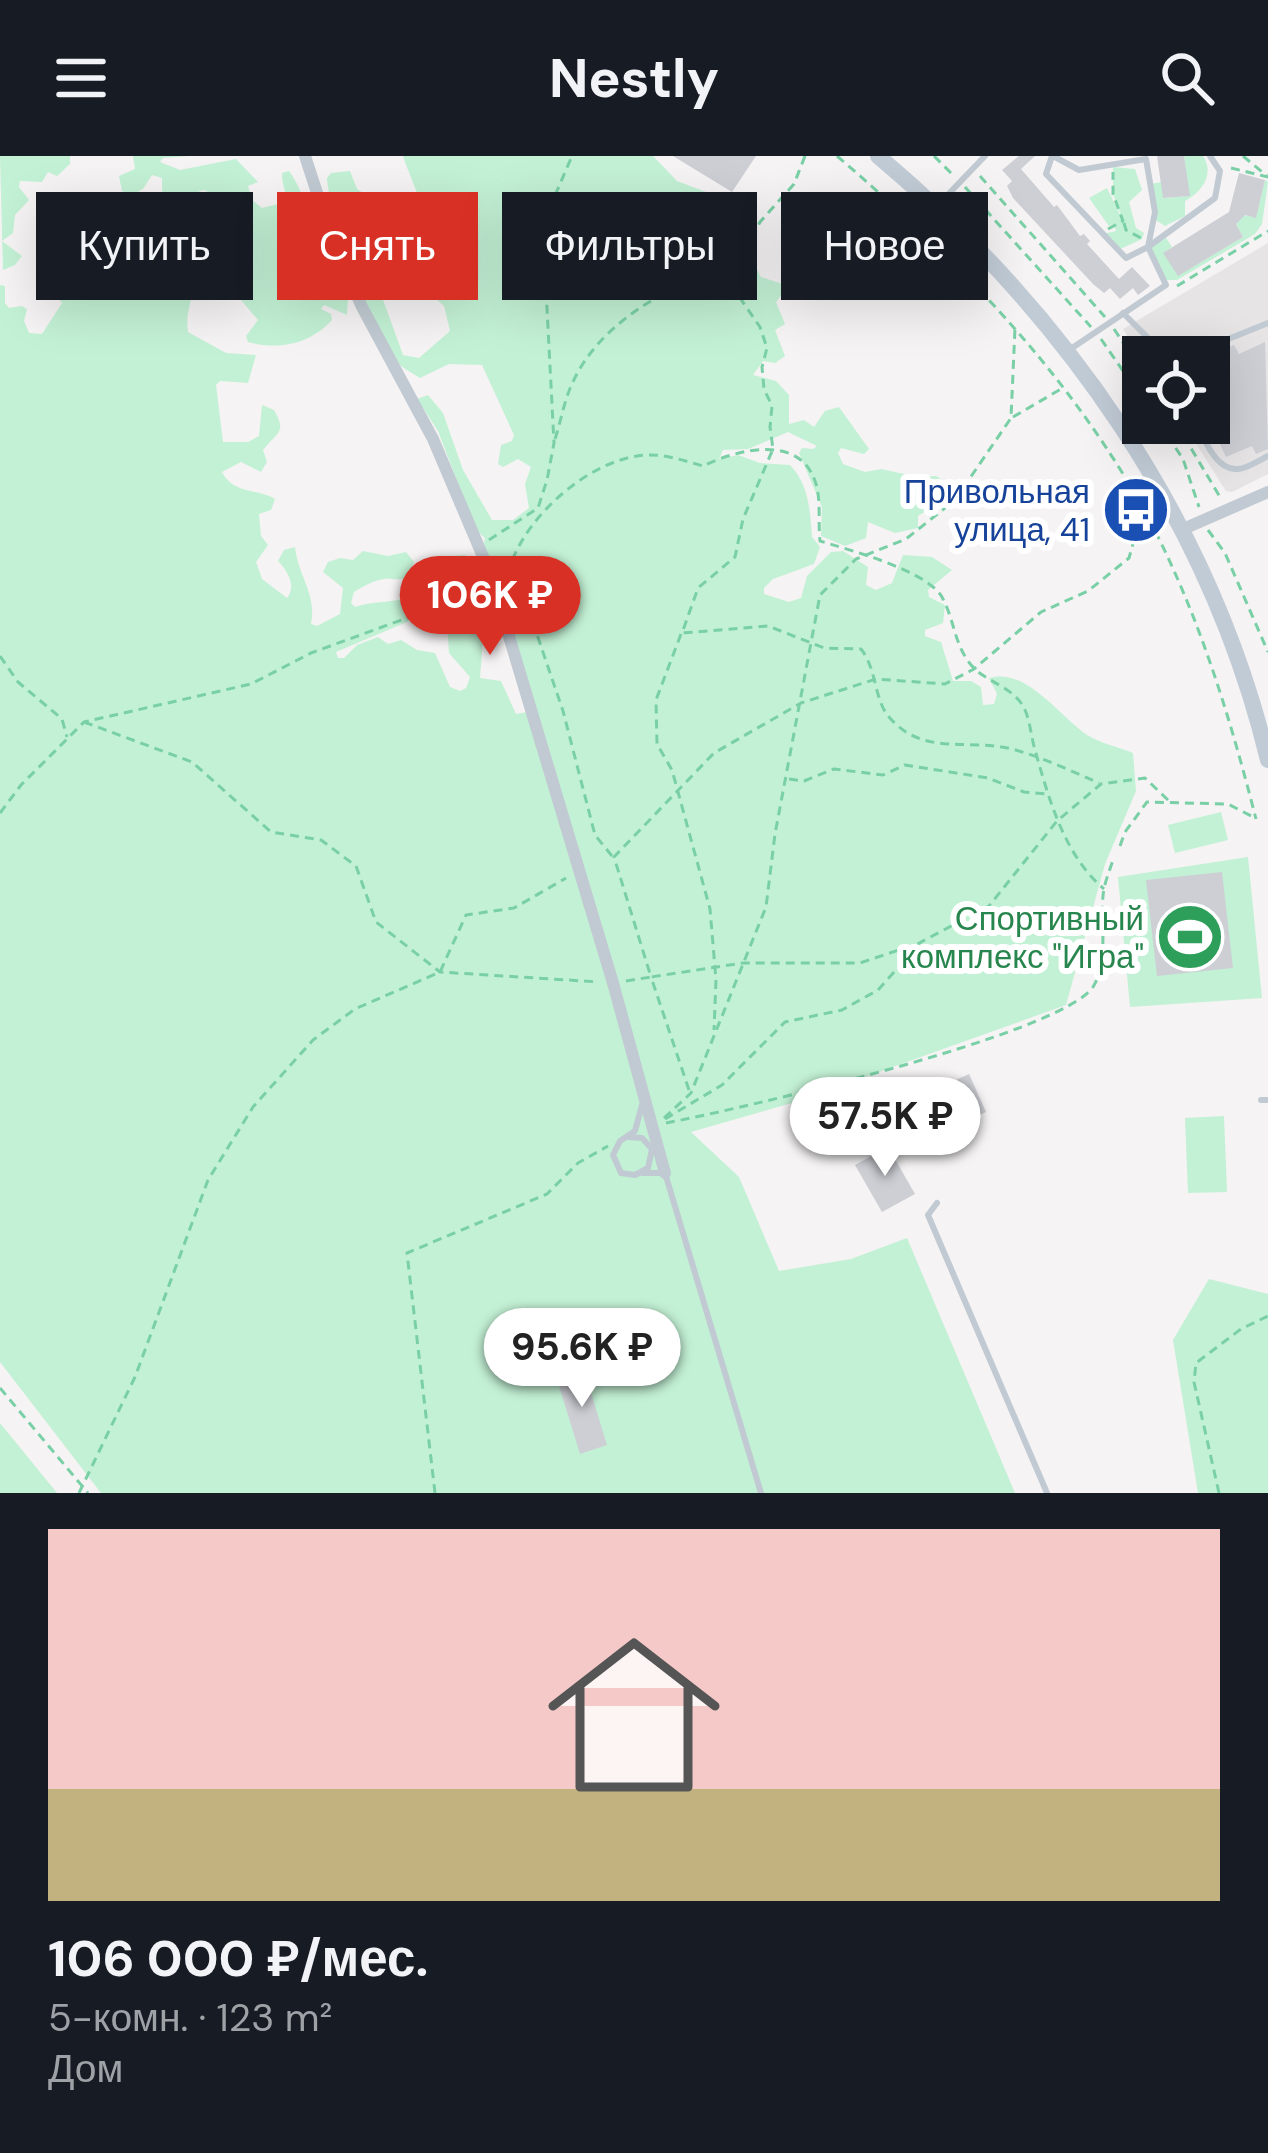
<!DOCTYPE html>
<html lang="ru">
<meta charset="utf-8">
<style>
body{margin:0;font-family:"DM Sans",sans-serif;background:#242831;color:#f1f3f6;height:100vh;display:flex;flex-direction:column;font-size:45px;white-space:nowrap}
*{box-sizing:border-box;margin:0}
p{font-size:39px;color:#9ea1a6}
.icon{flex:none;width:66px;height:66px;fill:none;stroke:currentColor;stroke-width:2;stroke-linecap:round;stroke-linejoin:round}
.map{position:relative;height:1337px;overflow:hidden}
.panel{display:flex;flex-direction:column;background:#171b24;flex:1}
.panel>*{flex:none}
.guide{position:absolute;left:36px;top:36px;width:1197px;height:108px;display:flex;gap:24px}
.buttons{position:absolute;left:1122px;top:180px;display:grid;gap:24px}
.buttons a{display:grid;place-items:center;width:108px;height:108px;border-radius:0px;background:#171b24;box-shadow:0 12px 48px #0002;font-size:60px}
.price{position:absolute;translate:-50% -102px;padding:0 27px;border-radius:42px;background:#fff;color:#222;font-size:39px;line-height:78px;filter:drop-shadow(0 3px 6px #0008)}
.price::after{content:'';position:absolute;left:50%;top:72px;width:36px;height:27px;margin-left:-18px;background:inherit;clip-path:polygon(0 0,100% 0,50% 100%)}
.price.active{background:#d93025;color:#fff}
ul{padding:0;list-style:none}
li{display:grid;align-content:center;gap:24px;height:636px;padding:0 48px}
li span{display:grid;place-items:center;height:372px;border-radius:0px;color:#555}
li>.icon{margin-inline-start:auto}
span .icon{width:216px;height:216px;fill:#fffc;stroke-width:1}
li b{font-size:51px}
.tag{padding:0 42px;border-radius:0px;background:#171b24;box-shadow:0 12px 48px #0002;font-size:42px;line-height:108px}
.tag.active{background:#d93025;color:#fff}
header{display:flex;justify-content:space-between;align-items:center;height:156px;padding:0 48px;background:#171b24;font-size:54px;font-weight:700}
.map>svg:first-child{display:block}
</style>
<header><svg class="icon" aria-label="menu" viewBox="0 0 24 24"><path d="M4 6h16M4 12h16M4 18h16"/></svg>Nestly<svg class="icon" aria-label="search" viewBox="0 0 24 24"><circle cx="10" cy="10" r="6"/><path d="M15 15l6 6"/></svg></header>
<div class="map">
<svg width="1268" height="1337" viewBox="0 0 1268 1337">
<rect width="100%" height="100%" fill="#f5f3f3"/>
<path fill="#e6e4e5" d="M1268 87V318L1232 336 1226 335 1183 267H1209V201H1143V205L1123 173Z"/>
<g fill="#c3f1d5">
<path d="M0 0H70V8L57 20 48 16 42 26 20 25 19 31 29 44 15 59 13 77 2 85 22 100 15 109 3 114Z"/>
<path d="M133 0H188L163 2 160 6 180 14 236 3 258 26 248 30 252 44 262 52 286 46C287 36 281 27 282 17L289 15C316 51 312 114 348 142L347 159 324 149 321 153 331 158 332 164C309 189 278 194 248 186L246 180 258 164 241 144 219 143 211 134 228 108 220 95 231 92 224 83 207 77 205 71 223 53 219 42 204 34 188 39 185 44 192 59 183 70C188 78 193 116 193 128 193 146 185 155 188 176L226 197 256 199 248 227 220 225 216 229 223 286H248L259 280 262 249 274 254C287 277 278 275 263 294L267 306 261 316 241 306 222 316C234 339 257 332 275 343L271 354 259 358 261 380 268 389 256 406 262 423 287 442C297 430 287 414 278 405L284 394 295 391C298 420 317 438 311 468L317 470 340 458 343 432 323 416 328 406 340 402 353 404 363 395 388 400 406 396 414 406 407 422C397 425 393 422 384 423 374 424 362 431 354 436L351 447 355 451C373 445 396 446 417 441L427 452 407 466 336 496 338 502H344L357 489 378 481 388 488 401 484 417 494 435 497 450 531 460 535 466 532 470 521 449 497 446 452 425 438 419 426 430 410 441 414 452 400 465 399 473 408 475 440 484 469 480 522 501 525 516 558 527 556 483 394 485 382 476 374 438 275 417 243 428 239 443 257 463 314 492 364H513L529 352 525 328 531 311 518 303 503 311 498 308 501 289 512 285 514 279 482 209 449 208 420 222C413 217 403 213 397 206 373 177 329 58 327 22L331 17 350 15 357 33 372 43 376 61 389 62 377 88 371 87 363 70H353L361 78 359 96 371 105 364 114 373 122 372 134 382 141 403 199 419 202 450 175 444 150 435 142 404 144V138L417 125 406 124C413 117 423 114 429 106 442 86 410 23 403 0H653L677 25 706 36 715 45H742L756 52 735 74 761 121 789 130 776 146 785 168 775 174 785 200 775 207 763 205 753 219 776 225 789 239V268L804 264 814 271 825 255 839 251 869 293 864 298 841 292 838 297 843 308 865 316 881 313 918 321 936 320 946 326 945 343 918 360V372L895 377 868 366 866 382 845 390 821 380 822 351 799 297 802 292 813 293 817 290 788 276 748 293 723 294 719 303 738 299 760 307 790 309C809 329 810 354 812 381L820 391 814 408 773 423 764 432V438L789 446 801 442 807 420 831 396 843 395 868 411 866 429 876 434 892 427 903 399 932 401 952 414 928 434 929 441 945 449 943 467 925 474V480L941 486 953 525H971L981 531 983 549 994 548 997 538 989 522C1026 511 1059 560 1087 579 1100 587 1118 591 1133 597L1136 635 1105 708 1066 849 792 947 691 976 739 1021 779 1115 851 1103 907 1082 1015 1337H101L0 1206V129L5 130V147L9 152 22 150 27 153 24 165 29 177 42 178 62 147C53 137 46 120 53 107L65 106 61 86C75 67 92 62 113 72L142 50 168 65 174 62 162 34V22L152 19 143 33 132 39 122 35 119 20 135 13Z"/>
<path d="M1184 0H1203C1215 18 1202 36 1185 45V60L1165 70 1154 63 1151 28 1161 26 1164 42 1189 40Z"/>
<path d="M1113 11 1135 13 1142 34 1129 46 1136 72 1144 77 1142 83 1118 94 1103 78 1116 75 1114 69 1109 70 1089 42 1107 32 1123 65 1113 38Z"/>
<path d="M1265 24 1268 26 1262 68 1255 78 1177 124H1165L1151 91 1166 82 1172 91 1164 97 1179 119 1243 81 1236 68 1243 59 1256 61Z"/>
<path d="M1221 656 1228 684 1175 697 1168 669Z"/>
<path d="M1248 701 1262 842 1130 851 1118 721Z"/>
<path d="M1224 960 1227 1036 1188 1037 1185 962Z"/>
<path d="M1209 1123 1268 1138V1337H1198L1173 1184Z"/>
<path d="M0 1267 57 1337H0Z"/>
</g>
<g fill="#cdcfd5">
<path d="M673 0H756L732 36Z"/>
<path d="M1019 0H1035L1021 13 1054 51 1057 49 1080 80 1084 78 1090 85 1087 88 1119 123 1132 111 1150 130 1138 139 1133 132 1120 143 1110 132 1104 137 1093 128 1013 42 1007 30 1012 25 1002 14Z"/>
<path d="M1157 0H1184L1190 40 1163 42Z"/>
<path d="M1239 17 1265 24 1256 62 1245 59 1236 68 1243 81 1178 120 1163 97 1229 56Z"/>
<path d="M1265 186 1268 293 1256 298 1252 290 1226 301 1211 269 1218 266 1209 248V215L1219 210 1213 197 1234 189 1239 198Z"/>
<path d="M1222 716 1233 812 1157 820 1146 724Z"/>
<path d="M969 918 986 956 953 971 936 933Z"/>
<path d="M888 991 915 1038 882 1056 855 1009Z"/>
<path d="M583 1211 607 1289 580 1298 556 1220Z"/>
</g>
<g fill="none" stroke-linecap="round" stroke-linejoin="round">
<g stroke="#7ad0a6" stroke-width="3" stroke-dasharray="9 6" stroke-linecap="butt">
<path d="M805 0 794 28 760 66 743 101 720 113 760 171 767 192 762 211 764 233 772 250 770 271 773 293 743 363 735 401 698 432 682 477 768 470 824 492 861 493C877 513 874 544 889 561 923 601 968 582 1012 593 1042 601 1071 615 1099 627"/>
<path d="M837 0C956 102 1066 214 1143 352 1196 449 1229 557 1256 663"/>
<path d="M934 0 954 20"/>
<path d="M1243 0 1267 20"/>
<path d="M1231 12 1268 21"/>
<path d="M980 20 1105 161"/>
<path d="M965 31 1091 171"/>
<path d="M1124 67 1126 74 1143 83"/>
<path d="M1108 73 1123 65 1113 38V16"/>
<path d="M1177 130 1268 75"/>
<path d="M1114 173 1143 217"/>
<path d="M1101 183 1143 244"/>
<path d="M1013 261 1061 233"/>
<path d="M1159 267 1183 303 1199 351"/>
<path d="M1176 267 1220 341"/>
<path d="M555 283C561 265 564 245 572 228 598 169 662 134 718 113"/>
<path d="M1208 374 1225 397 1268 496"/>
<path d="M489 384 538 352 547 324 554 287 545 114 550 51 572 0"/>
<path d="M681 478 656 544 657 588 672 614 710 753 716 824 714 874"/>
<path d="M0 500 18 526 62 563 67 581"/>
<path d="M84 566 192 606 271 676 321 684 356 710 376 766 440 816 599 826"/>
<path d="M789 623 804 625 834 613 883 619 905 609 988 622 1024 636 1047 638"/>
<path d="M0 657 21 629 84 566 251 528 311 497 437 451 479 424"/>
<path d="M1120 690 1125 676 1147 646 1228 648 1255 662"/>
<path d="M612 700 595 679 563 555 512 405C530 358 586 308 637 300 659 296 682 304 703 310 738 293 801 277 816 328 821 344 818 367 820 385 849 394 930 415 943 443 955 466 954 489 972 510 986 526 1011 530 1023 550 1030 562 1031 581 1035 594 1049 643 1064 699 1104 733"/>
<path d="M626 825 651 821 614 701 714 597 801 547 876 523 945 528 974 513 1041 456 1088 435 1129 402 1143 352"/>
<path d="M689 934 651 821 743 807H860L920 787"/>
<path d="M664 962 691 937 766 751 775 678 820 439 856 403 906 383 955 344 1011 262 1015 172"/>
<path d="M665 963 722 929 785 866 842 854 878 834 921 786 989 750 1057 665 1101 628 1145 622 1168 644"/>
<path d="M666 967C736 954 1060 879 1093 831 1108 808 1101 766 1103 740 1104 728 1109 716 1113 704"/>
<path d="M0 1232 88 1337"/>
<path d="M79 1337 135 1221 208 1024 253 951 313 884 355 853 440 816 466 759 514 752 566 722"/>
<path d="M435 1337 407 1097 547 1038 578 1007 608 990"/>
<path d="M1219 1337 1194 1226 1196 1207 1241 1173 1268 1160"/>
</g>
<g stroke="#c1cad2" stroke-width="6">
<path d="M1052 0 1046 18 1126 102 1148 91 1166 129 1072 192"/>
<path d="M1053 0 1079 14 1146 3 1155 56 1148 91"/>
<path d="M937 50 985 0"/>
<path d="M1148 91 1215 42 1220 15 1210 0"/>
<path d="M1123 157 1167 201"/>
<path d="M1211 190 1268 167"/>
<path d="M1179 201 1199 194"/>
<path d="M1197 267C1204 283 1216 315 1238 313 1246 313 1260 304 1268 300"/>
<path d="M1261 944H1268"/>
<path d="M628 981 642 982 652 993 648 1012 635 1019 621 1017 613 999 620 985 635 975 642 949"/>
<path d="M642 1017H665L761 1337"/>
<path d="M937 1047 928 1059 1047 1337"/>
</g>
<g stroke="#c1cad2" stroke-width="12">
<path d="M305 0 333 86 362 151 433 283 490 417 613 827 665 1017"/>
<path d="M1181 374 1268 336"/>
</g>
<path stroke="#c1cbd6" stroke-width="16" d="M878 0C1065 157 1210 364 1268 604"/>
</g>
<defs>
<symbol id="bus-disc" viewBox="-11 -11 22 22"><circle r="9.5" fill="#1a4fb4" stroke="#fff"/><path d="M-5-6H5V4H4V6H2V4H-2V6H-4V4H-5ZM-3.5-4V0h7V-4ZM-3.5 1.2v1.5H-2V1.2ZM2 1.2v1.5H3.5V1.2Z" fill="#fff"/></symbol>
<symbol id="stadium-disc" viewBox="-11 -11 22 22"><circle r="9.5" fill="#2e9e5b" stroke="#fff"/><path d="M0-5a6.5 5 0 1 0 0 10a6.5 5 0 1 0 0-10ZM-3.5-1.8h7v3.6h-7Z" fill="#fff"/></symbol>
</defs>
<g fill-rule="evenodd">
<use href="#bus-disc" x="1098" y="316" width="76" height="76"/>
<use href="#stadium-disc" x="1152" y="743" width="76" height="76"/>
</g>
<g text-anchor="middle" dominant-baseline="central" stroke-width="12" stroke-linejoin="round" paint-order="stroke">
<g font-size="33" fill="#164399" stroke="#fff" text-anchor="end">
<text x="1090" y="335">Привольная<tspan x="1090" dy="38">улица, 41</tspan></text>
</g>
<g font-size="33" fill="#27864d" stroke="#fff" text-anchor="end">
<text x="1144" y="762">Спортивный<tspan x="1144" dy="38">комплекс "Игра"</tspan></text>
</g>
</g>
</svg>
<div class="buttons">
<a><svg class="icon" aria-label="locate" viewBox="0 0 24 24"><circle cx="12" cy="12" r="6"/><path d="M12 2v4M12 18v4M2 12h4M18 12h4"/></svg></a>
</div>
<b class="price active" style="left:490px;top:502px">106K ₽</b>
<b class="price" style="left:885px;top:1023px">57.5K ₽</b>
<b class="price" style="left:582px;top:1254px">95.6K ₽</b>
<div class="guide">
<a class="tag">Купить</a>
<a class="tag active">Снять</a>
<a class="tag">Фильтры</a>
<a class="tag">Новое</a>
</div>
</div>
<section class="panel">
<ul>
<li><span style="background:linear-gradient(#f6c9c9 70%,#c2b280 0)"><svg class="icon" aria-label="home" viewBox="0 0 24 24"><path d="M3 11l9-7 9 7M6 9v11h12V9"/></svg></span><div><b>106 000 ₽/мес.</b><p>5-комн. · 123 m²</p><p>Дом</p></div></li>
</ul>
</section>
